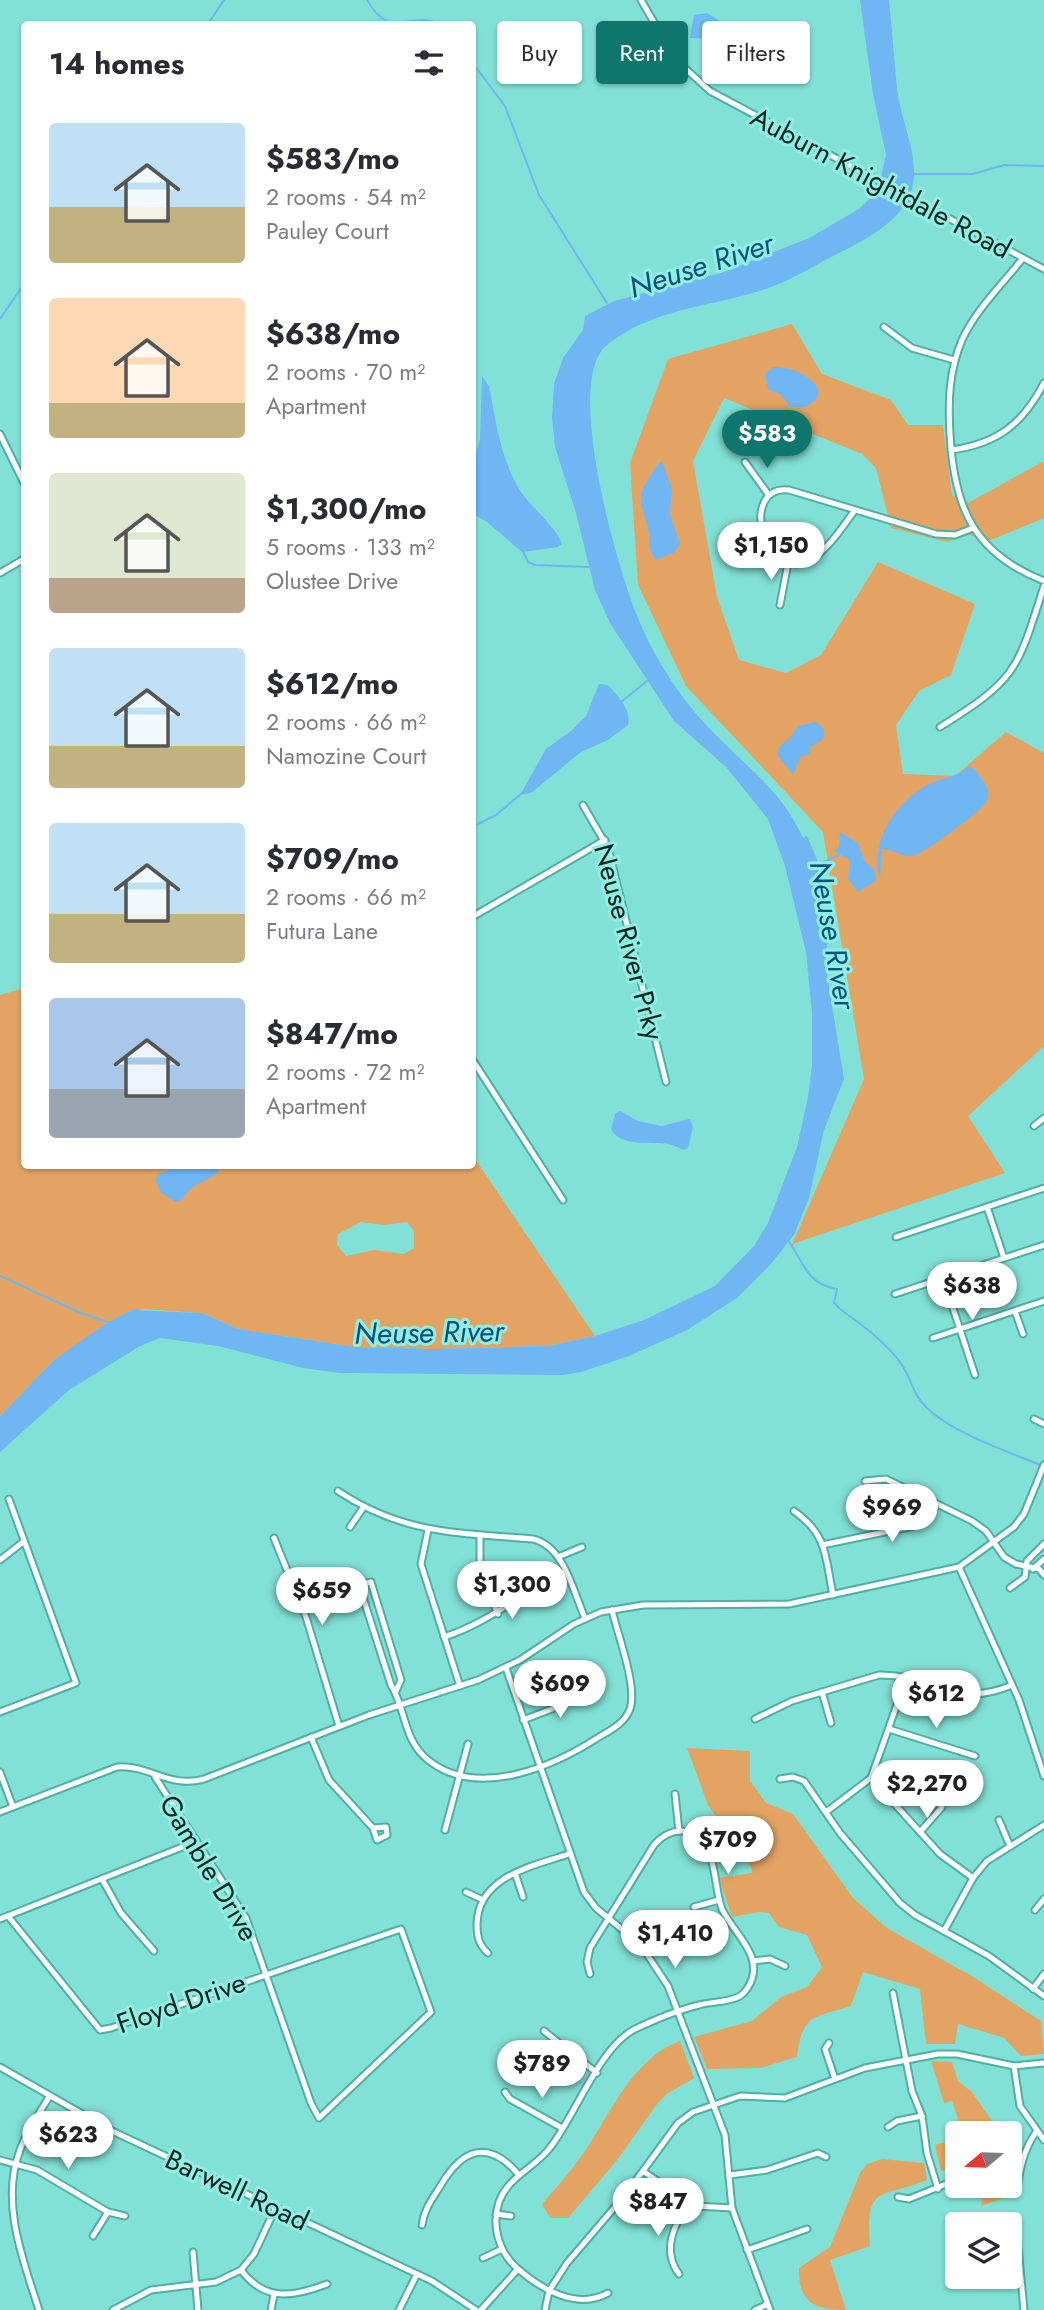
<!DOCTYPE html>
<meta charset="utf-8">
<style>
body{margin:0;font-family:Jost,sans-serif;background:#f7f7f7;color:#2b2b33;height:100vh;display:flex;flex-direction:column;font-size:26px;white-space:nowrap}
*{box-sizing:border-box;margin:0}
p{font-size:23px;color:#7c7c81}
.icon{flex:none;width:38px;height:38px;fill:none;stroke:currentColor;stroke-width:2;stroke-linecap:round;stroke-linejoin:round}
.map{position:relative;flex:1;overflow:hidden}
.side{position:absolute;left:21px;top:21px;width:455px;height:1148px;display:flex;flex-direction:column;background:#fff;border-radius:7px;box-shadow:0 2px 5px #0004}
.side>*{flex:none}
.hud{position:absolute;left:497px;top:21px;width:441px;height:63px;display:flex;gap:14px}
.needle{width:46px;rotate:251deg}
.controls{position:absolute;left:945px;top:2121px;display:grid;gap:14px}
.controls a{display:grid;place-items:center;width:77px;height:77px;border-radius:7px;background:#fff;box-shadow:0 2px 5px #0004;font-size:35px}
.price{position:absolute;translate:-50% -60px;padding:0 16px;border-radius:24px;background:#fff;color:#222;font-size:23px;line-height:46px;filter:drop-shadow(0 2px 4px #0008)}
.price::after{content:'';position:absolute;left:50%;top:42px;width:21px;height:16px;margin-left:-10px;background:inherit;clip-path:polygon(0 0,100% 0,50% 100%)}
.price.current{background:#0f766e;color:#fff}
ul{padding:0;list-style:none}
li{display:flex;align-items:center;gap:21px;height:175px;padding:0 28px}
li span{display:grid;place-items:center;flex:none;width:196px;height:140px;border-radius:7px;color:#555}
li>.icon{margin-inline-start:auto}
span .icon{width:84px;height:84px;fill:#fffc;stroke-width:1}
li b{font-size:30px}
h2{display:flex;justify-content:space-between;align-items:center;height:84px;padding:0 28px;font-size:30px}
.chip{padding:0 24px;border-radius:7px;background:#fff;box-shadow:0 2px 5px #0004;font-size:24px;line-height:63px}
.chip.current{background:#0f766e;color:#fff}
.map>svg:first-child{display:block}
</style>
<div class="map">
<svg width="1044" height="2310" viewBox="0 0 1044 2310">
<rect width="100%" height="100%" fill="#82e1d6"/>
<g fill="#e3a463" fill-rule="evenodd">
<path d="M792 324 822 374 891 400 908 425H943L952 495 968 503 1044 461V518L989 541 969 535 947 542 891 528 876 468 862 454 724 398 693 461 717 597 739 660 786 673 821 655 878 562 975 604 951 675 919 691 896 725 903 774 955 776 1006 732 1044 753V1046L968 1116 1005 1173 795 1243 790 1249 864 1079 823 832 686 686 638 585 630 463 668 359Z"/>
<path d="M24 988V1166H182L160 1173 185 1196 188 1188 220 1170 218 1166H336L338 1170 342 1166H472L473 1156 595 1336 547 1346 432 1349 355 1347 238 1329 202 1313 142 1309 54 1360 0 1416V995ZM361 1222 384 1225 407 1222 414 1231V1248L404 1254 374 1250 346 1256 337 1245 338 1234Z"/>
<path d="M687 1748 750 1751V1781L766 1803 793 1814 853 1898 887 1928 975 1978 1041 2021 1044 2054 1021 2056 1004 2038 958 2024 955 2044H926L920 1989 863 1972 851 2006C813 2018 802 2014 797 2057L760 2068 707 2069 694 2037 752 2021 781 1997 807 1987 822 1967 807 1935 779 1927 769 1913 758 1912 732 1917 719 1878 752 1873 751 1867 708 1805Z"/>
<path d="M680 2041 694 2078 667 2094 657 2104 618 2159 568 2218H550L542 2204C556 2188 571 2171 583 2154 611 2113 632 2059 680 2041Z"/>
<path d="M931 2061 952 2062 958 2081 972 2092 1000 2133H957V2159L948 2170 941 2171 935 2145 948 2141 958 2118 952 2101 944 2103Z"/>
<path d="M882 2159 924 2163 927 2180C882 2199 865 2182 870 2246L830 2260 846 2310C815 2310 798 2303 799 2268L830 2247 860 2173 867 2164Z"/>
<path d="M985 2186H1009L1007 2197 981 2206Z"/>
</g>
<g fill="#6fb6f3">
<path d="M860 0H889C892 29 894 59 897 88 900 120 922 160 911 192 901 221 867 239 841 252 813 266 786 284 756 292 713 305 664 309 624 333 618 337 607 344 602 350 568 395 616 562 636 613 654 660 686 707 722 741 755 774 783 794 803 838L807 836 819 864 829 927 825 962 844 1079 824 1130 809 1198 794 1235 770 1265 737 1298 687 1330 629 1356 581 1372 562 1375 340 1373 303 1368 218 1346 160 1338 140 1346 69 1390 0 1452V1416L54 1360 108 1322 132 1310 202 1313 238 1329 355 1347 432 1349 547 1346 595 1336 644 1320 715 1286 754 1246 768 1223 797 1147 808 1097 812 1066V1012L806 952 785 866 768 819 726 767 674 721 610 623 595 590 576 513 555 447 552 418 554 384 563 358 583 330 585 316 614 301 721 273 809 238 859 209 878 190 886 155 873 94Z"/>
<path d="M707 13 720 21 721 40 690 38 694 15Z"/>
<path d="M773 367C790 367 811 374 819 391L816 400 805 407H790L781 395 768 389 765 374Z"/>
<path d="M482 376 489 386C496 422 500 456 519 489 529 505 559 530 562 544L558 547 522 552 487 522 473 514V461L480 440Z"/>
<path d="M662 461 672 489 670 514 680 544 675 552 656 560C647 551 651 541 648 529 642 503 634 499 652 473 656 468 656 465 662 461Z"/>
<path d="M599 684 608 685C617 695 632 710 628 725L608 740 581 752 531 793 520 795 546 749 571 731 586 716Z"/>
<path d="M816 722 824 729C826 739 819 743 811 746L809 755 801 756 793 775 778 756 779 746 789 739 798 726Z"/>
<path d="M968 767C977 768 978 774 983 781 988 787 990 793 987 801 982 811 925 853 913 856 903 858 892 849 882 849L880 878C869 842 895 802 929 784 943 777 956 778 968 767Z"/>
<path d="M840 832 858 843 865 862 874 869 876 881 858 892 848 879 850 860 834 851 839 847Z"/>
<path d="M620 1111 638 1121 661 1126 690 1119 693 1127 688 1148 684 1150C678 1148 674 1145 668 1144 651 1141 621 1148 611 1129L615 1114Z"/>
<path d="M182 1166H218L220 1169C209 1184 195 1178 182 1200L176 1202 161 1193 155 1180 160 1173Z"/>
</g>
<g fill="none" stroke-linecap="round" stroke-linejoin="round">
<g stroke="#6fb6f3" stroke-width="2">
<path d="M367 0C391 42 408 10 442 24"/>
<path d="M208 24 224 0"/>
<path d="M472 62 505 106 539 195 607 303"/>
<path d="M914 174H973L1004 165 1044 166"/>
<path d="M0 319 24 284"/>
<path d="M523 551 528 562 535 565 589 567"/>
<path d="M620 703 648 680"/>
<path d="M472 827 496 815 521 794"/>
<path d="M819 864 839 855"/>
<path d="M788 1240C804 1262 806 1284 837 1289L834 1303 840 1309C861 1324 884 1341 900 1362 912 1378 911 1393 927 1408 954 1434 1009 1452 1043 1466"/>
<path d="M0 1276 81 1313 108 1322"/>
</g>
<defs>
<g id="minor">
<path d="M641 0 676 60 710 91 1044 269"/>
<path d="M1023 258C1003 284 976 309 962 340 949 371 948 401 950 434 954 507 973 553 1044 581"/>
<path d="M884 327 912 348 954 360"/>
<path d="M0 434 24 483"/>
<path d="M951 450C997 444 1023 424 1044 383"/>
<path d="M745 462 768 494"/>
<path d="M855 510C843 526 829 549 811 559 763 586 738 484 789 490L936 534 955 535 973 528"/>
<path d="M0 573 24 559"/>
<path d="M780 605 788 563"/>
<path d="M940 727C1017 679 1017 671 1044 586"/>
<path d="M583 805 608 848 666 1082"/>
<path d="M472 917 605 840"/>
<path d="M472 1059 563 1200"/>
<path d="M1034 1126 1044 1118"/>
<path d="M987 1207 1004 1258"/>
<path d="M896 1237 1044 1188"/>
<path d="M943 1278 975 1375"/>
<path d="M895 1294 1044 1245"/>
<path d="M1015 1311 1023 1334"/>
<path d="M933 1338 1044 1301"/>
<path d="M1034 1419 1044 1424"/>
<path d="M865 1481 886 1479 972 1521 986 1531 1004 1557 1016 1564 1039 1569 1044 1575"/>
<path d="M338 1491C402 1534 459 1533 533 1539 564 1546 573 1591 585 1618"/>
<path d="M794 1511C828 1535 825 1556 833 1595"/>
<path d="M350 1527 363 1508"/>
<path d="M428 1530 421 1564 460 1686"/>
<path d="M480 1535V1572L498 1614"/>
<path d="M274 1538 306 1617 339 1726"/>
<path d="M822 1545 914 1526 926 1519 937 1504"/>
<path d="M558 1557 582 1547"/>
<path d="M0 1560 23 1542"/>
<path d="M959 1567 1019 1700 1044 1776"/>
<path d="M1033 1569 1044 1559"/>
<path d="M1010 1588 1025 1577 1027 1561 1044 1544"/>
<path d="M444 1637C490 1622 523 1592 565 1572"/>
<path d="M506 1668 584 1892 596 1908 641 1945 668 1986 725 2135 732 2208 770 2310"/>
<path d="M396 1691 401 1680 371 1582 359 1585 391 1685C406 1709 403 1740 428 1760 478 1800 554 1766 599 1737 611 1730 625 1723 630 1709 638 1687 617 1633 612 1610"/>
<path d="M822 1692 831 1723"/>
<path d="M0 1712 76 1683 9 1499"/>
<path d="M755 1719 792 1701 879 1675C932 1674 954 1710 1012 1685"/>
<path d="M523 1720 552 1709 576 1689"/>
<path d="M889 1729 975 1756"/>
<path d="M311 1737 329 1780 373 1828 377 1840 387 1835 386 1827 373 1828"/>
<path d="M0 1772 13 1807"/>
<path d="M871 1778 940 1854 973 1878"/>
<path d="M780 1779 793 1777 804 1781 840 1833 900 1903 915 1915 989 1956 1044 1996"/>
<path d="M675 1794 679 1831"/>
<path d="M0 1812 117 1767C148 1764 170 1789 204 1779L369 1715 478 1680 520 1660 574 1624 601 1612 643 1605 789 1604 959 1567 1014 1527 1024 1514 1044 1465"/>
<path d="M826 1812 871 1778 906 1679"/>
<path d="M999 1820 1010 1846"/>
<path d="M445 1830 468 1744"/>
<path d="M920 1832 942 1807"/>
<path d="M515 1873 523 1897"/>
<path d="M102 1879 121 1913 154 1951"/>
<path d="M466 1892 483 1900"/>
<path d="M694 1907 719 1900"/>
<path d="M1035 1910 1044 1899"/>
<path d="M8 1916 100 2030 111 2028 401 1929 431 2012 319 2118 311 2103 246 1918 155 1777"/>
<path d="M0 1919 195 1842"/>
<path d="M944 1931 973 1878 987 1861 1044 1825"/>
<path d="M488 1953C479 1945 477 1937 477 1924 478 1876 533 1866 569 1854"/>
<path d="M753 1961 770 1959 785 1966"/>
<path d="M590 1974 587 1962 590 1948 654 1845C661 1837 670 1831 681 1831 719 1831 712 1885 722 1909 732 1931 761 1953 752 1979 750 1985 745 1993 740 1996 728 2003 712 2001 699 2005 678 2010 654 2020 635 2029 599 2047 575 2117 549 2149 534 2168 508 2177 499 2202 491 2226 499 2253 518 2269 542 2290 578 2310 608 2293"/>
<path d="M1033 1989 1044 1974"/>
<path d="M893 1993 912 2091 922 2116 927 2153 938 2189"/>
<path d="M544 2031 597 2073"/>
<path d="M829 2043 825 2049 835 2079"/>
<path d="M1014 2066 1020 2106 1044 2140"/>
<path d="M0 2067 112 2131 432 2281 476 2310"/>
<path d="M505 2092 510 2099 562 2128"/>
<path d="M888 2127 897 2121 922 2116"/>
<path d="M0 2160 37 2170 108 2212 125 2216"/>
<path d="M644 2172 696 2206 732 2208"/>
<path d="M730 2175 767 2170 818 2153 826 2157"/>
<path d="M1017 2189C1020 2168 1024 2149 1036 2132"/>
<path d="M898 2197 909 2199 956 2180"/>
<path d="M496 2214 511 2216"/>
<path d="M422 2225C424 2209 433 2198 441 2185 463 2148 489 2139 519 2175"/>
<path d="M93 2236 108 2212"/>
<path d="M1017 2237 1024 2310"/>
<path d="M747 2250 807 2229"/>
<path d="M193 2252 198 2310"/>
<path d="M483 2258 502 2249"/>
<path d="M241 2270C265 2302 293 2297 327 2284"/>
<path d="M679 2274C661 2250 675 2224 688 2202"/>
<path d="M39 2310C23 2260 0 2202 20 2150 27 2131 39 2114 49 2097"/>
<path d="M113 2310 151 2290 216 2282 241 2270 254 2254 276 2207"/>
<path d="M271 2310 274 2295"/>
<path d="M399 2310 417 2274"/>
<path d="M481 2310 518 2269"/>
<path d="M545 2310 549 2291 567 2263 626 2194 678 2123 693 2112 740 2096 785 2098 865 2068 938 2054H957L1014 2066 1044 2063"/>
<path d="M755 2310 766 2305"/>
</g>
</defs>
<use href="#minor" stroke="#4dafa5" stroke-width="9"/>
<use href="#minor" stroke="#fff" stroke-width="5"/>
</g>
<g text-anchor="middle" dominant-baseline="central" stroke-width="6" stroke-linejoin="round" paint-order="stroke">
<g font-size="28" fill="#03231f" stroke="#8fefe3">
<text transform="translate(881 183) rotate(28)">Auburn Knightdale Road</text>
<text transform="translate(629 942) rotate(75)">Neuse River Prky</text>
<text transform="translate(209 1868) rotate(59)">Gamble Drive</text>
<text transform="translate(181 2003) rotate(-19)">Floyd Drive</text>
<text transform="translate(237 2190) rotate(25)">Barwell Road</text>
</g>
<g font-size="30" font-style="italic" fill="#075081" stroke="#8fefe3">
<text transform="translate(701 265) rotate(-18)">Neuse River</text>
<text transform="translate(833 935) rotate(80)">Neuse River</text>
<text transform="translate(429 1332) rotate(-1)">Neuse River</text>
</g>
</g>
</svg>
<div class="controls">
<a><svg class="needle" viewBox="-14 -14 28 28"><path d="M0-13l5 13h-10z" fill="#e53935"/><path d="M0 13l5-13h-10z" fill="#7c7c81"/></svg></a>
<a><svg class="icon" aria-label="layers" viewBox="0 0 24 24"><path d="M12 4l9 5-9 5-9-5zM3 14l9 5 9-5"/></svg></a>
</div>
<b class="price current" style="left:767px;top:470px">$583</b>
<b class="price" style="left:771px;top:582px">$1,150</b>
<b class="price" style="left:972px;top:1322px">$638</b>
<b class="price" style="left:892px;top:1544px">$969</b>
<b class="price" style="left:512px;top:1621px">$1,300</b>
<b class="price" style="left:322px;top:1627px">$659</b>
<b class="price" style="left:560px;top:1720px">$609</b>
<b class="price" style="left:936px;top:1730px">$612</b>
<b class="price" style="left:927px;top:1820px">$2,270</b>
<b class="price" style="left:728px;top:1876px">$709</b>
<b class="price" style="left:675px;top:1970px">$1,410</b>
<b class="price" style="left:542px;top:2100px">$789</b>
<b class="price" style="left:68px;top:2171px">$623</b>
<b class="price" style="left:658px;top:2238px">$847</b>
<div class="hud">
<a class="chip">Buy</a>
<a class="chip current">Rent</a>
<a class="chip">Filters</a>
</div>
<section class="side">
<h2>14 homes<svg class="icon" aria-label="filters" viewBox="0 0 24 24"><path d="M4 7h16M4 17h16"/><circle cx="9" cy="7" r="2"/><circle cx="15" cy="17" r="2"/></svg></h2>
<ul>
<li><span style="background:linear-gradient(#bfe0f5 60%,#c2b280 0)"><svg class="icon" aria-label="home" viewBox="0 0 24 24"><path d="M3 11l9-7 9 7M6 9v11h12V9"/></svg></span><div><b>$583/mo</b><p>2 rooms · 54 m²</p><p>Pauley Court</p></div></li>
<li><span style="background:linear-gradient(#ffd9b3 75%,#c2b280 0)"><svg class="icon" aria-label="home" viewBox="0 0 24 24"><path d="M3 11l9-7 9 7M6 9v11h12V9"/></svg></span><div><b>$638/mo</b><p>2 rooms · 70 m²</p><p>Apartment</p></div></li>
<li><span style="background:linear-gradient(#dfe7d0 75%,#b9a48a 0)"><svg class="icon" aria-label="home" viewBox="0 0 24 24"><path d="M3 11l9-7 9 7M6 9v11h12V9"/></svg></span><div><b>$1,300/mo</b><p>5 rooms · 133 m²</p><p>Olustee Drive</p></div></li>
<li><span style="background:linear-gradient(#bfe0f5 70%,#c2b280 0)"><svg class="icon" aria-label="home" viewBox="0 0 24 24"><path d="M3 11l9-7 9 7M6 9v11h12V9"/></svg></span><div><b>$612/mo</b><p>2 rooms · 66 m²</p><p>Namozine Court</p></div></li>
<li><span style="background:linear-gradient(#bfe0f5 65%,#c2b280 0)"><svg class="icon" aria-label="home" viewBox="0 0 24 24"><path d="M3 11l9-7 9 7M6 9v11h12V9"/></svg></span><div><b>$709/mo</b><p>2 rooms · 66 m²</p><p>Futura Lane</p></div></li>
<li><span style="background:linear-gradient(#a9c7e8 65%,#9aa5b1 0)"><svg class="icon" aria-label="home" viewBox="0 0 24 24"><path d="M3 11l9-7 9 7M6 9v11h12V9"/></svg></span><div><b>$847/mo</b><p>2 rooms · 72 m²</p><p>Apartment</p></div></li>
</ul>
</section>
</div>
